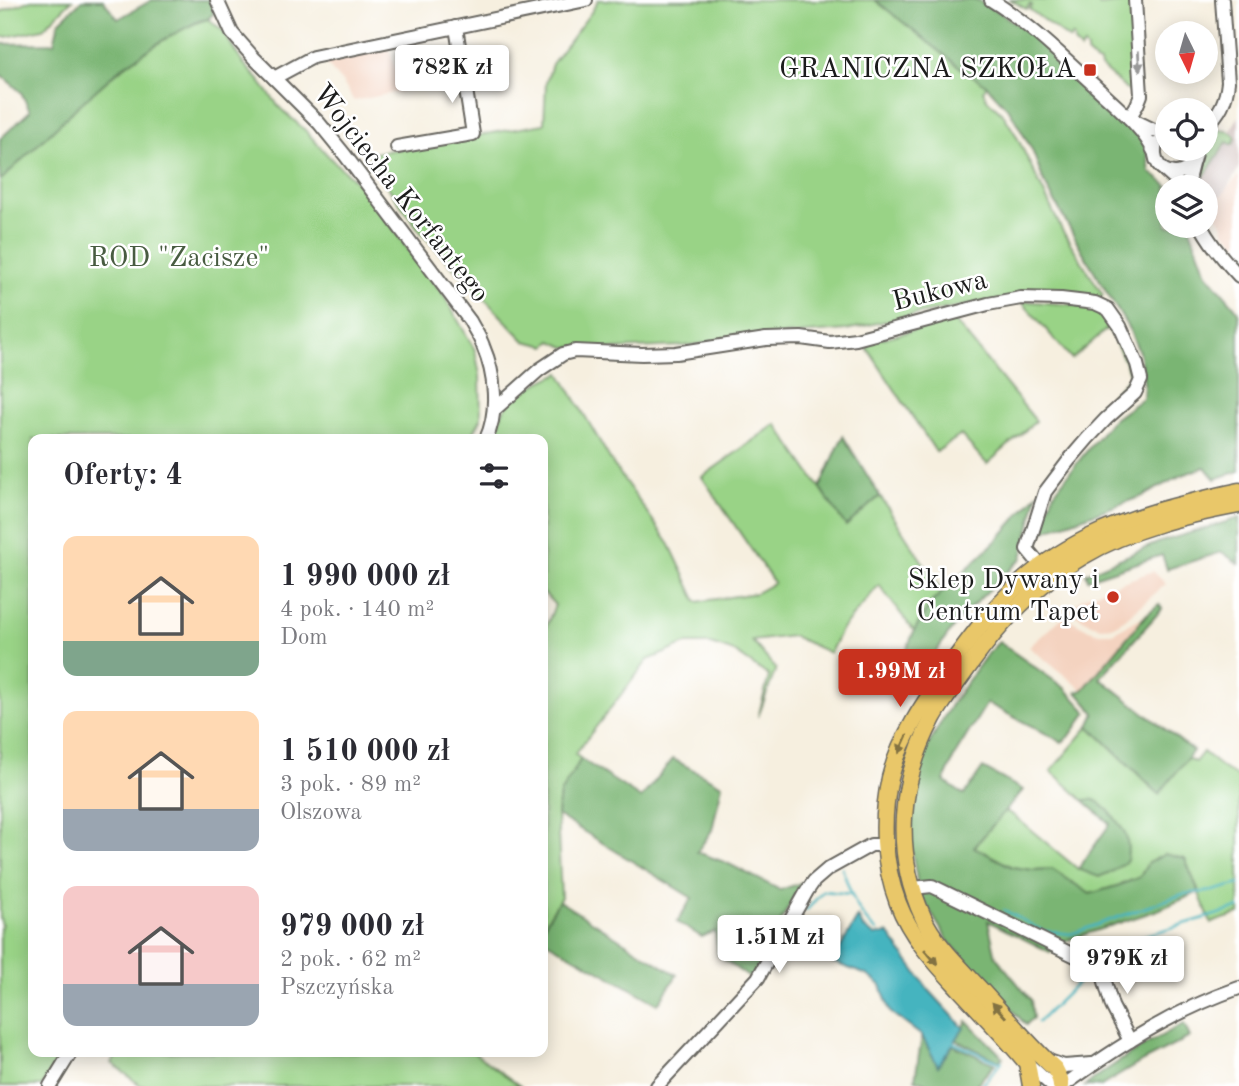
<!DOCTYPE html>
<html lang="pl">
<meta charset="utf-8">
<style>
body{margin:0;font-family:"Old Standard TT",serif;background:#f7f7f7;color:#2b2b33;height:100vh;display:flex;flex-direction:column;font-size:26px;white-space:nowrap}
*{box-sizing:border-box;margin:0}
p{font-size:23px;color:#7c7c81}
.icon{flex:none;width:38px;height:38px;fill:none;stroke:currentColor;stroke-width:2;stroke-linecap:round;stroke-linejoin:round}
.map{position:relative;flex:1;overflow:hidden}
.panel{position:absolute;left:28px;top:434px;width:520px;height:623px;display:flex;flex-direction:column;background:#fff;border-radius:14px;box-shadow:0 4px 18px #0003}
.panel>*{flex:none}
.needle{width:46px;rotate:175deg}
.buttons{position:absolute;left:1155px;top:21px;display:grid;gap:14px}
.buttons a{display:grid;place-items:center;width:63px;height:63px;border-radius:50%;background:#fff;box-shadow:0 4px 18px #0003;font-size:35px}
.price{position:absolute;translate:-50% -60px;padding:0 16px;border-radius:7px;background:#fff;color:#222;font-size:23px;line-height:46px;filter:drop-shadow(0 2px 4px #0008)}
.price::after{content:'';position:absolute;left:50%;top:42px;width:21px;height:16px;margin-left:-10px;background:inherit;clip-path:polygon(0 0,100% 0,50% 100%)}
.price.on{background:#c8321e;color:#fff}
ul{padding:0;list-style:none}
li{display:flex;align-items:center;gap:21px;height:175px;padding:0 35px}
li span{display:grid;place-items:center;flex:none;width:196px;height:140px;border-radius:14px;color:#555}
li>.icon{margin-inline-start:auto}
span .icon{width:84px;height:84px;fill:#fffc;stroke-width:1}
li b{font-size:30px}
h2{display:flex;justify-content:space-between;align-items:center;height:84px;padding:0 35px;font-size:30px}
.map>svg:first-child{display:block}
</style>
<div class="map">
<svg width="1239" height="1086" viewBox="0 0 1239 1086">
<rect width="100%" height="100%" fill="#fff"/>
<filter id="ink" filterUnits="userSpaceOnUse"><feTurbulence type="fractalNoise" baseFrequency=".0143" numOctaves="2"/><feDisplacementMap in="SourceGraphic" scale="14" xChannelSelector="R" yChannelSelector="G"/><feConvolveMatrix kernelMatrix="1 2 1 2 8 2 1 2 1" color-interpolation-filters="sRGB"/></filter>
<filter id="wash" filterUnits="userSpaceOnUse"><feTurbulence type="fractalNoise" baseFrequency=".00686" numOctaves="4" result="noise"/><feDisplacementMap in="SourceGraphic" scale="28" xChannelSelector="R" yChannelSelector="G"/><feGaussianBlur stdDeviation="1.57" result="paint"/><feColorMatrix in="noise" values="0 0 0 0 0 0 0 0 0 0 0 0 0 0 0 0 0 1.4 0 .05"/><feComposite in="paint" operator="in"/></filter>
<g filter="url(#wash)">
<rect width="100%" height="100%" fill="#f6efdf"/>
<g fill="#f4d3c0">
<path d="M388 45 402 91 354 101 343 83 322 59Z"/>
<path d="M1239 176V244L1225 233 1222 223 1209 205Z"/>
<path d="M1153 571 1166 584 1124 620 1114 626 1100 627 1091 624 1070 611 1080 600 1088 595Z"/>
<path d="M1146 615 1083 690 1029 647 1064 616 1089 630 1100 633H1112Z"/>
</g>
<path fill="#d0c0bc" d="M1239 116V169L1223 194 1207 205 1206 202V187H1200L1202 178Z"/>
<g fill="#99d386" stroke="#5a7851" stroke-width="2">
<path d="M31 0H72L43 29 6 37H0V12Z"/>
<path d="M598 0H875L987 86 983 91 988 100 1003 114 1016 135 1062 230 1103 295 1098 300 1040 293 923 313 846 330 748 338 682 346 614 349 565 347 552 341 546 346 525 341 422 234 387 186 369 154 544 124 546 83 552 64 592 11Z"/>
<path d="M1011 0H1095L1100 6 1121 3 1128 0 1132 6 1137 99 1101 67 1100 63 1097 62 1087 53V49L1084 46 1080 50 1074 43V38L1072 36 1070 40 1029 9 1032 5 1030 4 1026 9Z"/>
<path d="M208 19 222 30 242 62 258 79 281 109 305 130 332 160 357 182 383 214 419 265 442 292 475 350 480 375 481 419 474 432 465 439H33V1052H59V1057L42 1086H0V928L2 925 0 918V181C47 133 95 85 151 48 168 37 188 24 208 19Z"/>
<path d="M1217 130C1225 130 1232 131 1236 138L1233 145 1227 142 1200 182 1211 136Z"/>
<path d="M1021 301 1089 306 1102 312 1108 322 1125 343 1138 380 1134 391 1109 413 1104 402 1130 376 1125 362 1108 328 1072 359Z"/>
<path d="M954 320 1036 421 987 464 961 435 936 452 864 343Z"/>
<path d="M560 373 613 464 670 545 697 602 756 593 774 583 702 477 776 424 846 525 880 496 942 592 932 602 914 631 879 585 841 630 830 653 793 636 752 641 776 669 758 717 769 676 734 652 711 644H686L648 660 575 754 581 759 560 794 557 815 561 897 543 927 542 637 555 605 543 592 542 439H494C499 430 499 416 505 408 518 391 541 382 560 373Z"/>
<path d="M1089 726 1158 794 1187 758 1195 762 1203 752 1223 768 1239 778V914L1211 923 1185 859 1148 863 1140 877 1120 885 1090 894 1052 869 1033 870 1012 867 974 847 1005 811 1013 815 1078 869 1113 871 1110 814 1095 800H1083L1051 771Z"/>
<path d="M119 1052H473L520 1086H141L112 1063Z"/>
</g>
<g fill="#7ab573" stroke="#4b6848" stroke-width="2">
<path d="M82 0H103L118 19 152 0H209L214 13 208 19 199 21 166 38 121 68 76 108 0 181V139L30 111 21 92 0 74V44L54 43 59 22Z"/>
<path d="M875 0H978L1005 16 1029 33 1146 144 1150 172C1157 178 1163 181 1169 187H1167V226H1189L1207 274 1236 308 1239 316V471L1215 479 1205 467 1182 475 1143 496 1039 533 1054 493 1077 463 1110 422 1143 398 1144 383 1139 352 1130 331 1085 256 1044 182 1032 150 1010 111 985 84 962 69Z"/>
<path d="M843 436 880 496 846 526 820 488Z"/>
<path d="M1038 493 1022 558 959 619 917 679 898 672 914 631 932 602 999 538Z"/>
<path d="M1239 518V564L1222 552 1167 569 1162 555 1088 579 1086 573 1160 542Z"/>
<path d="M1159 604 1162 609 1100 678 1193 751 1159 794 1089 726 1095 713 1077 692 1083 690 1146 615Z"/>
<path d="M999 642 1066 689 1087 712 1069 737 1062 742 987 703 956 753 944 781 964 795 983 768 1023 790 974 847 1012 867 1033 870 1052 869 1090 894 1120 885 1140 877 1148 863 1165 854 1185 859 1199 892 1158 910 1068 940 1050 952 988 921 996 957 1031 1000 1033 1018 1026 1025 948 941 919 893 910 839 912 777 922 756 952 703 988 653Z"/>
<path d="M581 759 641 798 673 759 722 785 712 830 697 852 727 863 780 890 801 883 751 979 718 955 715 931 702 937 677 922 692 898 557 815 560 794Z"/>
<path d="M1083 800C1087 800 1091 799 1094 800 1099 801 1104 807 1108 810 1123 828 1131 836 1127 861L1113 871 1099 877 1078 869 1110 824Z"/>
<path d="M559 901 677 975 658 1004 543 939V927Z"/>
<path d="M967 1021 1003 1057 999 1061 956 1040Z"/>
<path d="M1184 1024 1190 1037 1143 1061 1101 1086H1085C1116 1061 1149 1042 1184 1024Z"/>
<path d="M922 1036 938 1066 953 1045 995 1064 975 1086H932L915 1079Z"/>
</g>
<path fill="#45b4bf" stroke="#30686e" stroke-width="2" d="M858 917 863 927 875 936 888 933 929 990 964 1028 938 1066 922 1036 890 1012 881 985 867 975 832 962Z"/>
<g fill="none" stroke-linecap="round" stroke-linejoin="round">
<g stroke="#45b4bf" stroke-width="2.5">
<path d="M842 868C850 891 857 915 877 931"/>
<path d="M804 909 807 910 823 891 851 894"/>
<path d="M1004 910 1043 931 1071 934 1183 894 1213 891 1239 884"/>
<path d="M1097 963 1111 949 1140 937 1239 908"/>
<path d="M1038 1022 1093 968"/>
<path d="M954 1043 1001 1063"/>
<path d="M982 1086 1002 1061"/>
</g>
</g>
</g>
<g filter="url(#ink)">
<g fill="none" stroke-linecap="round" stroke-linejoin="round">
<defs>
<g id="minor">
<path d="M217 0 232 33 254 58 319 123 345 155 470 321C474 329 480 337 483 346 495 374 499 411 486 439"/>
<path d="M991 0C1030 24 1062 56 1096 87 1115 105 1144 128 1154 152"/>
<path d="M1135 0 1141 95 1137 105 1129 118 1164 135"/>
<path d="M274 78 313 57 586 0"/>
<path d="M1206 126C1220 113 1226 101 1228 82L1222 0"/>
<path d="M1156 144C1147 179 1196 184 1195 149"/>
<path d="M397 147 473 134 456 27"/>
<path d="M1166 172 1175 180 1180 187"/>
<path d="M1190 187 1189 176 1192 164"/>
<path d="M1201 226C1211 245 1224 260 1239 276"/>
<path d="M494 410 539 370 563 354 575 351 642 354 676 353 766 339 801 338 830 342 856 339 988 304 1021 298 1061 299 1095 303 1108 309 1120 326 1137 364 1141 380 1135 393 1106 419 1088 438 1070 459 1045 492 1027 549 1041 566"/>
<path d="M913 888 932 886 1096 966 1102 971 1112 1006 1130 1041"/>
<path d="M1049 1061 1064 1066 1092 1064"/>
<path d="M1027 1063 1052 1086"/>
<path d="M50 1086 71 1052"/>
<path d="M657 1086 758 978 807 891 814 881 828 869 871 845H885"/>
<path d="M1063 1086C1117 1047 1175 1010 1239 988"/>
</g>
<g id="major">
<path d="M1031 1086 1027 1063C1006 1037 982 1013 959 988 935 962 911 937 898 903 883 864 881 819 890 778 900 737 926 700 950 666 968 641 987 615 1010 593 1032 571 1060 552 1088 538 1135 514 1188 503 1239 491"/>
<path d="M1061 1086 1060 1079 1055 1069C1028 1044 1004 1015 979 988 960 967 934 943 923 917 893 851 899 782 933 718 943 700 957 683 969 666 1000 622 1037 583 1083 556 1130 528 1186 515 1239 505"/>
</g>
</defs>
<use href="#minor" stroke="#686660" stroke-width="16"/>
<use href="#major" stroke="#686660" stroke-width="19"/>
<use href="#minor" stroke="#fff" stroke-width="12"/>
<use href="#major" stroke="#e9c769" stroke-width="16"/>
</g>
<defs><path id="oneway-solid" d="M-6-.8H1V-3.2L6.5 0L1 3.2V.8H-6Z" transform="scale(1.75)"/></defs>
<use fill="#999" href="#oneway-solid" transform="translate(1139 61) rotate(86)"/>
<g fill="#827242">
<use href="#oneway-solid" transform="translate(903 744) rotate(114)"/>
<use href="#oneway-solid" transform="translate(931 957) rotate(49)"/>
<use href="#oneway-solid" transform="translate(999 1010) rotate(-132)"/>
</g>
</g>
<g fill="#c8321e" stroke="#fff" stroke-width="2.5">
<rect x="1083" y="63" width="14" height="14" rx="3.5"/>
<circle cx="1113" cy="597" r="7"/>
</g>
<g text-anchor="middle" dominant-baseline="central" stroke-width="5" stroke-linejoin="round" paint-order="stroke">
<g font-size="28" fill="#1c1c1c" stroke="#fff" text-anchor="end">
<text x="1076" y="70">GRANICZNA SZKOŁA</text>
<text x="1099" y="581">Sklep Dywany i<tspan x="1099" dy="32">Centrum Tapet</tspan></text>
</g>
<g font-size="28" fill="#1c1c1c" stroke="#fff">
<text transform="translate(400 194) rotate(52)">Wojciecha Korfantego</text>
<text transform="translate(940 292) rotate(-14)">Bukowa</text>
</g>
<g font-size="28" fill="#485c41" stroke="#fff">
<text x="179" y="259">ROD "Zacisze"</text>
</g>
</g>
</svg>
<div class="buttons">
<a><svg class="needle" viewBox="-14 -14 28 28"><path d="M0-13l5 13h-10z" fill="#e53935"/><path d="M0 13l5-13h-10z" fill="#7c7c81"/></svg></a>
<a><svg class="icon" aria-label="locate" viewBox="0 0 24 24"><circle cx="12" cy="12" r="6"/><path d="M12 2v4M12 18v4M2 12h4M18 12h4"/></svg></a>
<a><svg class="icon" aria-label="layers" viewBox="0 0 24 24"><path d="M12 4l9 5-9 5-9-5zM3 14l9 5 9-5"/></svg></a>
</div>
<b class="price" style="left:452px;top:105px">782K zł</b>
<b class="price on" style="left:900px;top:709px">1.99M zł</b>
<b class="price" style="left:779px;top:975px">1.51M zł</b>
<b class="price" style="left:1127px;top:996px">979K zł</b>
<section class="panel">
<h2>Oferty: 4<svg class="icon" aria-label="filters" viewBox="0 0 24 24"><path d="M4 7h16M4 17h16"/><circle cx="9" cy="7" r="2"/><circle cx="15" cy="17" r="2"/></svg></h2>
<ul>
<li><span style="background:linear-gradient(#ffd9b3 75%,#7fa58c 0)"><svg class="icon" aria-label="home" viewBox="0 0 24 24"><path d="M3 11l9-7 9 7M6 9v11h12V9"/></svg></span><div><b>1 990 000 zł</b><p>4 pok. · 140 m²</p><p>Dom</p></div></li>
<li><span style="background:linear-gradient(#ffd9b3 70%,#9aa5b1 0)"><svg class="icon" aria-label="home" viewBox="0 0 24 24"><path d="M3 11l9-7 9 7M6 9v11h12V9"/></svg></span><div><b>1 510 000 zł</b><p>3 pok. · 89 m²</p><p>Olszowa</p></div></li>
<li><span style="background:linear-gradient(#f6c9c9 70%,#9aa5b1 0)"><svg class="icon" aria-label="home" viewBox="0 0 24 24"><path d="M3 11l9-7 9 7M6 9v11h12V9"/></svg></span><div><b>979 000 zł</b><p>2 pok. · 62 m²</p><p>Pszczyńska</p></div></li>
</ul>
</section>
</div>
